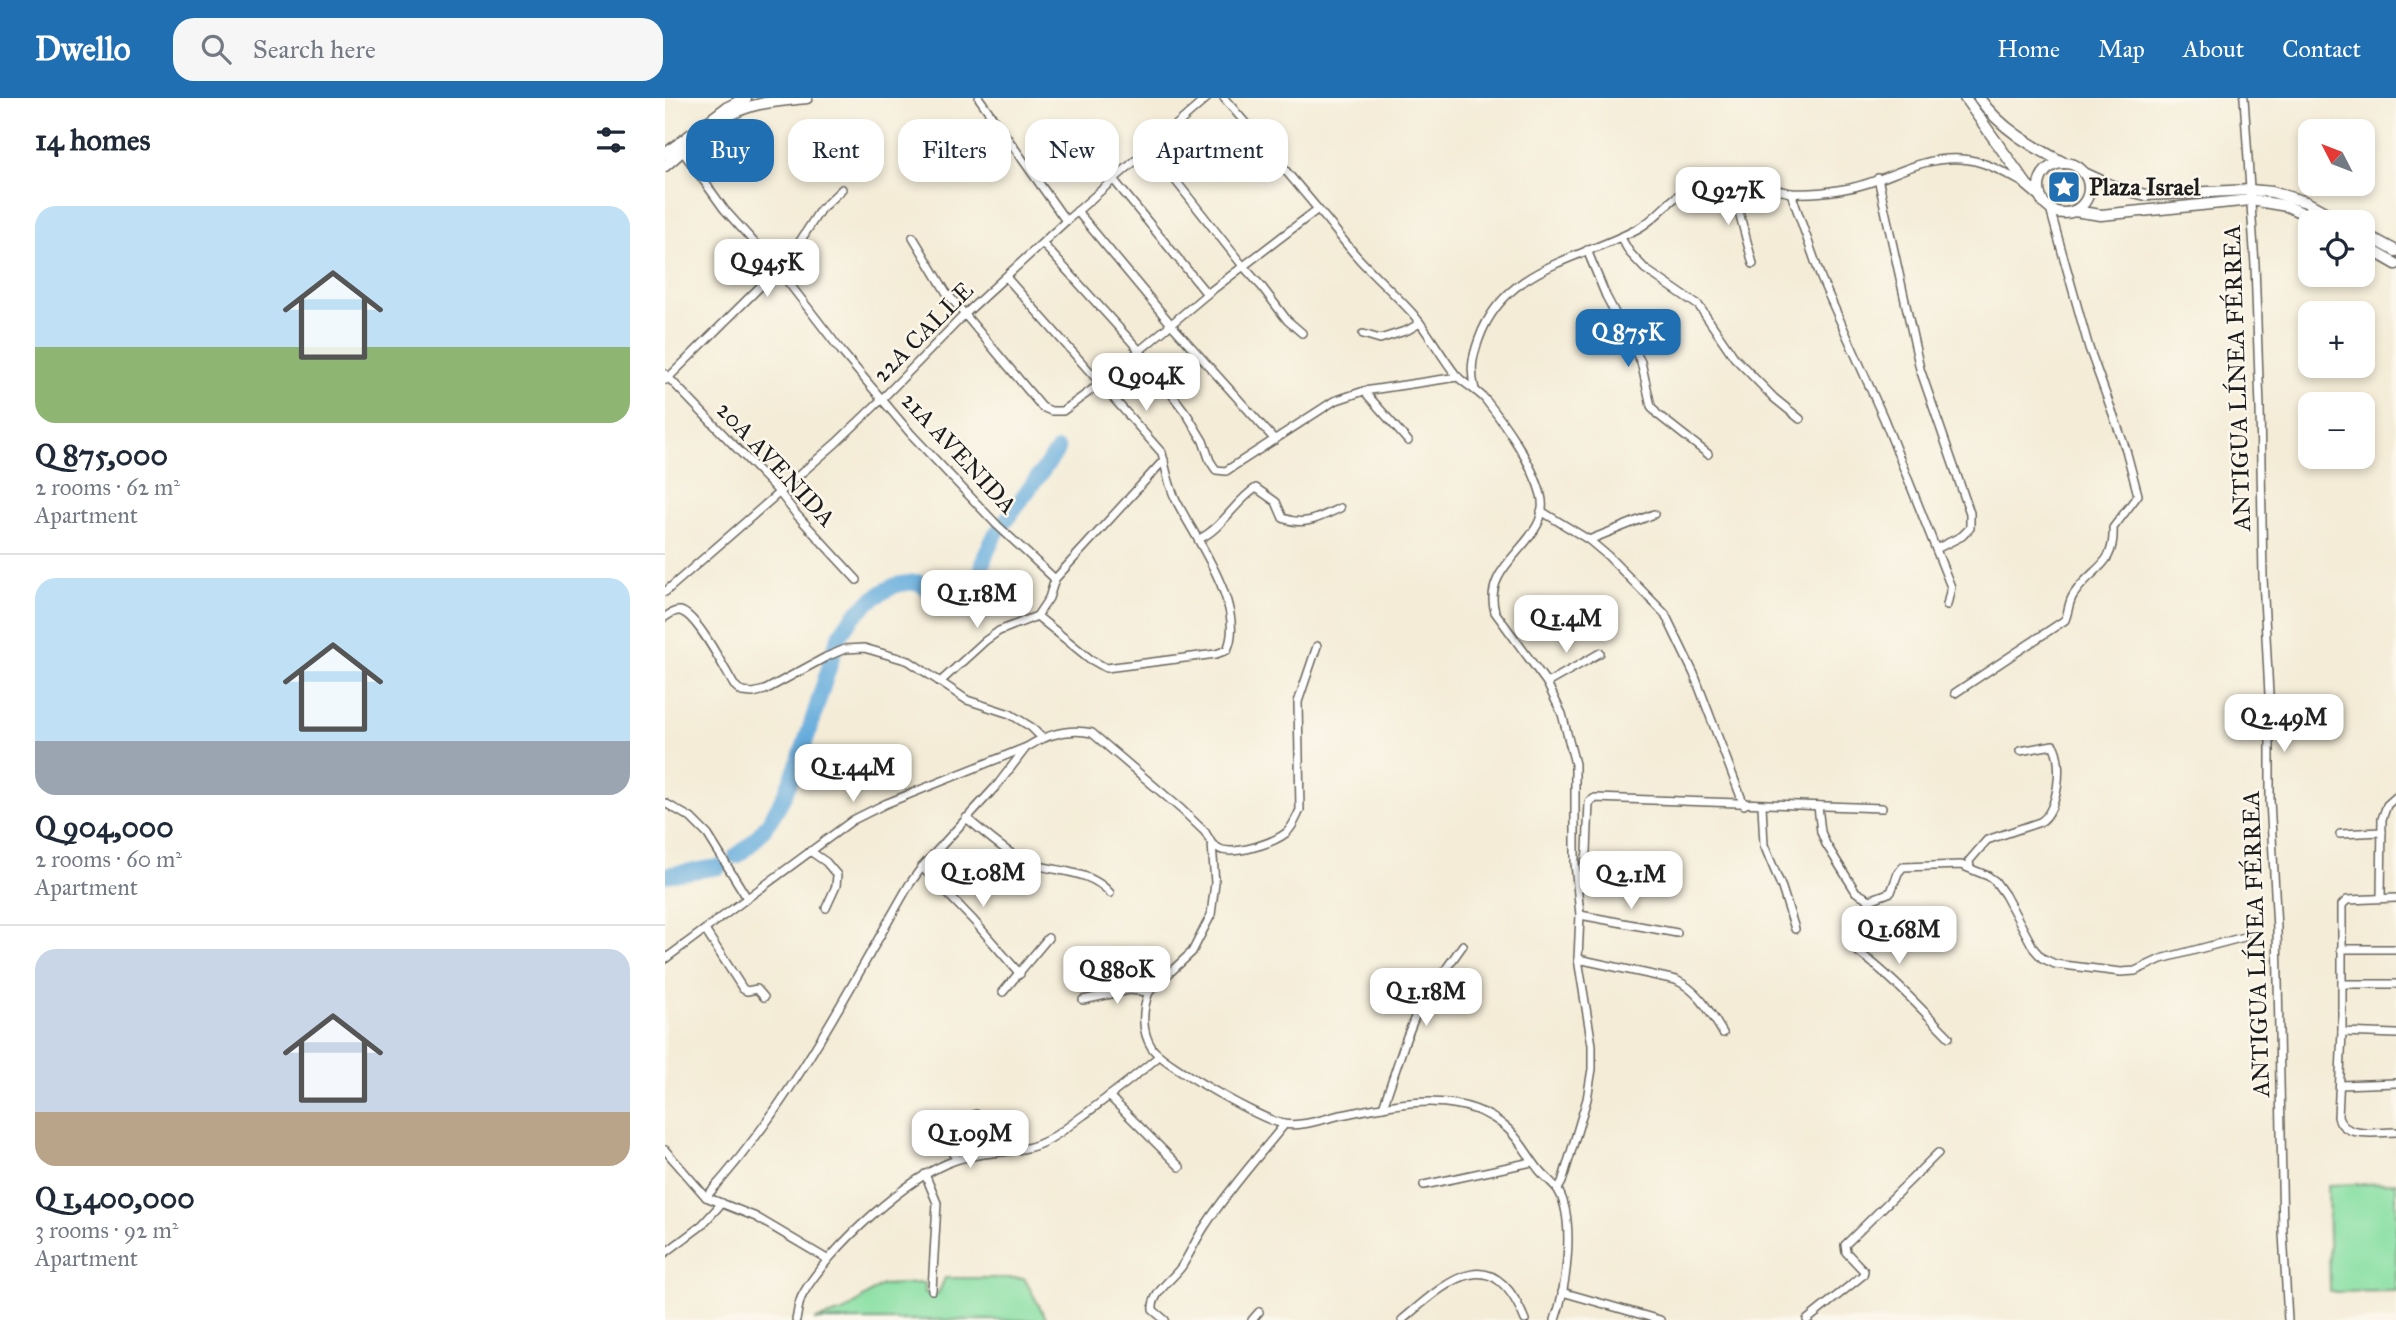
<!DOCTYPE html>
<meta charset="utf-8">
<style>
body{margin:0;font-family:"IM FELL Great Primer",serif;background:#f6f6f7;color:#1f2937;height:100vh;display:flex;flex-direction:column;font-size:26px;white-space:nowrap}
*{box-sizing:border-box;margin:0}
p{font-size:23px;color:#747a83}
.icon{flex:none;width:38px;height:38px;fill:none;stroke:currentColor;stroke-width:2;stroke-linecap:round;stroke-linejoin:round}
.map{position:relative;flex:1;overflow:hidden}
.details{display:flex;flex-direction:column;background:#fff;width:665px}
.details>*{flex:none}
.guide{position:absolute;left:21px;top:21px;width:665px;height:63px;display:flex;gap:14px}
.needle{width:46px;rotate:312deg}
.tools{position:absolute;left:1633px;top:21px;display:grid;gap:14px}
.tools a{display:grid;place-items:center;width:77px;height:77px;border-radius:14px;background:#fff;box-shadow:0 4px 10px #0003;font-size:35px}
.price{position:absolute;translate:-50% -60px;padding:0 16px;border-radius:14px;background:#fff;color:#222;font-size:23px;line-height:46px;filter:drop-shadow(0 2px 4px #0008)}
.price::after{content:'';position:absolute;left:50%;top:42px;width:21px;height:16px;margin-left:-10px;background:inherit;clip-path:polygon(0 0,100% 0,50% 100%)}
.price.on{background:#1f6fb2;color:#fff}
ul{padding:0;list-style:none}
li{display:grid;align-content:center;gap:14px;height:371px;padding:0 35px}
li+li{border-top:2px solid #e0e1e3}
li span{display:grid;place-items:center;height:217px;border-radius:21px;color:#555}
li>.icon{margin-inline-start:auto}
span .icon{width:126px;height:126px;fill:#fffc;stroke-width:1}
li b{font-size:30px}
h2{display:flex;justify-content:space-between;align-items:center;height:84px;padding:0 35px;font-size:30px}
.tag{padding:0 24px;border-radius:21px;background:#fff;box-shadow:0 4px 10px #0003;font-size:24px;line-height:63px}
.tag.on{background:#1f6fb2;color:#fff}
header{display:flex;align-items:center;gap:42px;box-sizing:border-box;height:98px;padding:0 35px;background:#1f6fb2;color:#fff}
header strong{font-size:33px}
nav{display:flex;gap:38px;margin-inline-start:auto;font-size:24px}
.search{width:490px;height:63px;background:#f6f6f7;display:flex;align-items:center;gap:18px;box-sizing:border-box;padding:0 24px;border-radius:21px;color:#747a83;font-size:26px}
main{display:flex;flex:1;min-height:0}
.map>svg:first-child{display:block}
</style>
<header>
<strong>Dwello</strong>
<div class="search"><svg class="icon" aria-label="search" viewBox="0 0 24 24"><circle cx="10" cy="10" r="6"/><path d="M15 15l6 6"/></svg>Search here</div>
<nav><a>Home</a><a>Map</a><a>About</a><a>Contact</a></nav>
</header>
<main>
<section class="details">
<h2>14 homes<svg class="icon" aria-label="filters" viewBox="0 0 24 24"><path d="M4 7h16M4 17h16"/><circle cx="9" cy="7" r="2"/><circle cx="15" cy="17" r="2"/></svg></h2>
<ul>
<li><span style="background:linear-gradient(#bfe0f5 65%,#8fb573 0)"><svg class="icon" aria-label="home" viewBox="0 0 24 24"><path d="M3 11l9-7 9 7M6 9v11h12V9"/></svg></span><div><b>Q 875,000</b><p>2 rooms · 62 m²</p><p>Apartment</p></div></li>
<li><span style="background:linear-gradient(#bfe0f5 75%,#9aa5b1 0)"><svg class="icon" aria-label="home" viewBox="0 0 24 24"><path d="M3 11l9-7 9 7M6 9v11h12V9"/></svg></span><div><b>Q 904,000</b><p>2 rooms · 60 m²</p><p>Apartment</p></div></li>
<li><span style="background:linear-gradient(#c9d6e8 75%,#b9a48a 0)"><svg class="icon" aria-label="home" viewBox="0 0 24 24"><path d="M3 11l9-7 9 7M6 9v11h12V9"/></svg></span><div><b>Q 1,400,000</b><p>3 rooms · 92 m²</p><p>Apartment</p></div></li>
</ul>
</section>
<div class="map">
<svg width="1731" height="1222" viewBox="0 0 1731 1222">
<rect width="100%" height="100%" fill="#fbf7ec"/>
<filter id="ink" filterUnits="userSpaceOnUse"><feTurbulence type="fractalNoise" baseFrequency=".0143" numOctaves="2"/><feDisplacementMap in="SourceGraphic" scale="14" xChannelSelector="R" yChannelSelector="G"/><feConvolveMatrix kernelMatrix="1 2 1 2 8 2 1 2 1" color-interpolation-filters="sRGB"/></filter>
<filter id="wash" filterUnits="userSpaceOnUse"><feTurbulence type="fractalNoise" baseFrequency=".00686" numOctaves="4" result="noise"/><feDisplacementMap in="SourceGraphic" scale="28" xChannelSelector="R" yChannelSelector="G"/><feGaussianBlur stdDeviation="1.57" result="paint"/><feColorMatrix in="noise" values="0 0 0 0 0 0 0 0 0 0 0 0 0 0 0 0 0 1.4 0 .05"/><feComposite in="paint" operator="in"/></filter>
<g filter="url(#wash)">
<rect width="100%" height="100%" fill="#f4ecd7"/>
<g fill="#87dfa3" stroke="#527e60" stroke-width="2">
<path d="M1731 1085V1193L1665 1194 1663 1087Z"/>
<path d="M280 1180H359L382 1222H150L178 1214 217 1187 260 1185V1195L273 1196Z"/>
</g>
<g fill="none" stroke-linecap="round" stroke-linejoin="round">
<g stroke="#67addd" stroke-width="16">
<path d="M71 758C123 723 143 633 162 576 167 562 170 542 179 531 190 514 209 498 227 489 234 485 245 485 253 484L272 498 289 504 303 498 315 478 320 458 330 437 393 352"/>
<path d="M0 777 54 769"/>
</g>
</g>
</g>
<g filter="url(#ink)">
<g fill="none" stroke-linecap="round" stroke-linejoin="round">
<defs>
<g id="minor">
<path d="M314 0 401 123"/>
<path d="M559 0C590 36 621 73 652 110 667 127 680 146 696 163 713 181 732 198 748 216 764 235 776 258 791 277 799 286 812 292 820 301 840 326 868 366 876 397 888 444 815 463 830 514L882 585 897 616 910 666V765L915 817 913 861 927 947V971L922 1001 897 1084 893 1091"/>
<path d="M1579 0 1590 167 1595 310 1598 480 1605 616V702L1612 831 1618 1135 1623 1222"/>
<path d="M484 49 578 168 597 189 622 222 637 235"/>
<path d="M18 54 59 111 113 171 177 254 246 336 332 427 390 481"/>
<path d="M1213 80 1255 271 1305 415V430L1297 438 1271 451"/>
<path d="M448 81 542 196"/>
<path d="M1066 84 1088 166"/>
<path d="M1126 95 1156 180 1219 321 1286 489 1282 507"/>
<path d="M412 113 505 225 610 342"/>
<path d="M248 139 281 194 347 273 377 309 386 313H398L436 285 542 196 653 111"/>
<path d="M956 140 965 155 980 171 1034 208 1069 259 1109 300 1135 321"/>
<path d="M378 146 474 252 523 318 538 343 545 363 551 372 561 373 669 303 699 293 793 279"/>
<path d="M922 152 941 198 976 264 986 308 992 316 1043 356"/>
<path d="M341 179 497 355C501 371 503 386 511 402 529 439 582 509 562 552L551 556 441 570 425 561 372 518"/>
<path d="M698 236 715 241 743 232 755 225"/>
<path d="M0 276 114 394 131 416 192 482"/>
<path d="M1 282 125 159 155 112 177 91"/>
<path d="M810 292C805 272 807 260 814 241 840 168 915 162 974 130 996 118 1007 95 1033 87 1054 81 1079 84 1101 89 1109 90 1118 94 1127 95 1143 96 1163 94 1179 91 1221 85 1250 58 1296 61 1319 62 1340 75 1360 86"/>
<path d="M699 293 743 343"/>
<path d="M876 413 924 442 943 458 1000 516 1029 576 1079 707"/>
<path d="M534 441C558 430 569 404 591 390L611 404 618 420C640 429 655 419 675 410"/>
<path d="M924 442 989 416"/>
<path d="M0 494 171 345 217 301 299 217 401 123 542 0"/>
<path d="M0 519C5 516 9 512 15 513 32 516 60 572 69 587L77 594 88 595 100 592 161 559 180 551 199 550 244 563 302 602 345 616 366 629 377 640"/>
<path d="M275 584 320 543 334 533 372 518 384 500 390 481 499 362"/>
<path d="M882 585 935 555"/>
<path d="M1290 595 1400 522C1404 513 1403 504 1409 496 1428 468 1450 469 1448 430L1473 397 1461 352 1424 250 1385 111"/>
<path d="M0 705 26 720 43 737 82 800"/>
<path d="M1097 707 1099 747 1117 790 1130 831"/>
<path d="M1153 708 1156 734 1161 746 1191 794 1205 802 1226 794 1233 775 1238 769 1296 767 1323 778 1330 783 1340 797 1369 851 1377 860 1390 866 1456 874 1470 873 1496 861 1579 839"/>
<path d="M301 720C318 733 335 750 354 760 382 776 422 768 445 795"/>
<path d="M1675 736 1717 734"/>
<path d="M547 746C548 747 556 752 557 752 574 756 608 745 621 735 628 729 631 720 635 712L633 604 652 548"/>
<path d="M145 753 161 764 172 777 171 788 161 810"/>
<path d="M257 769 309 823 355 876"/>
<path d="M1305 770 1304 763 1322 742 1375 724C1393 715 1399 664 1388 647L1355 653"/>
<path d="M915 790 922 754 924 704 930 700 1217 710"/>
<path d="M1716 800 1717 721 1722 707 1731 699"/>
<path d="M1731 800 1682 802 1677 807V934L1673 1019C1679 1041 1713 1034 1731 1034"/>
<path d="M1205 802C1200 815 1183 826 1184 838 1184 849 1196 856 1204 862 1233 885 1258 913 1284 939"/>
<path d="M915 817 1012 835"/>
<path d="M40 832 78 891 82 893 92 891 99 899"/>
<path d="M1676 851H1731"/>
<path d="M0 861 188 722 220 706 362 649C381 637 404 630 427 635L516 711 540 734 547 746 550 785 546 817 527 854 484 894C477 912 476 933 487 950 498 966 598 1023 619 1026 637 1029 658 1021 676 1017 731 1006 797 989 843 1031 856 1043 864 1060 875 1073 880 1079 889 1086 893 1092 911 1122 901 1191 890 1222"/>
<path d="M913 861 1011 882C1034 893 1045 914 1058 935"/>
<path d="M1677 886H1731"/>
<path d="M338 894 383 840"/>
<path d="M418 902 464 892 484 894"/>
<path d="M1677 934 1731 936"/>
<path d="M1675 987 1731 985"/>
<path d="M444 998 515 1069"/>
<path d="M718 1009 741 941 754 909 798 847"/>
<path d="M0 1052 41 1099 91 1119 162 1161"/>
<path d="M292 1061 271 1034 311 1016"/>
<path d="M260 1076 272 1105 267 1192"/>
<path d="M759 1087 867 1064"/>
<path d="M41 1099C125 1008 182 894 244 787L257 769 334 685 360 651"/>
<path d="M0 1155 36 1128 57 1105"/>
<path d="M897 1194 995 1222"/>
<path d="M131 1222C133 1214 133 1204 138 1196 163 1152 242 1078 291 1062 320 1052 352 1057 379 1044 394 1037 406 1026 419 1017 444 998 470 979 494 958"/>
<path d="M500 1222 488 1212C486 1195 509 1180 517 1168 526 1154 532 1139 542 1125 565 1090 593 1059 619 1027"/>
<path d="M587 1222 594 1214"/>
<path d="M737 1222C782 1184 827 1140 860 1222"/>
<path d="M1142 1222 1198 1177 1199 1173 1181 1154 1180 1147 1273 1055"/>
</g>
<g id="secondary">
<path d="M1300 0 1362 87 1375 98"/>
<path d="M1314 0C1335 30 1367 48 1399 65"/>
<path d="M0 56 61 10 81 0"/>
<circle cx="1399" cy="90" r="25"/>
<path d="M0 68C25 47 54 17 87 8 104 3 124 2 142 0"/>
<path d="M1419 75 1452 90 1481 97 1585 92 1607 94 1641 104 1678 124"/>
<path d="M1409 113 1436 117 1586 102 1622 108 1656 124"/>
<path d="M1698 135 1731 153"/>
<path d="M1698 147 1731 166"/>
</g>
</defs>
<use href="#minor" stroke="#68655d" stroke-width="10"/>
<use href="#secondary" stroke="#68655d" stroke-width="13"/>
<use href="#minor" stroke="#fff" stroke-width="7"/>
<use href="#secondary" stroke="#fff" stroke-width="10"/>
</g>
</g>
<defs>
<symbol id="sight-square" viewBox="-11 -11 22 22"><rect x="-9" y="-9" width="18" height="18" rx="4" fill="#1f6fb2" stroke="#fbf7ec"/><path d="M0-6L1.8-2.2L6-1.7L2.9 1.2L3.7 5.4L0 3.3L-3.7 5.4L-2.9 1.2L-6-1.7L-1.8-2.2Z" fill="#fff"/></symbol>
</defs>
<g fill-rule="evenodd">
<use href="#sight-square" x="1380" y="70" width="38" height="38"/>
</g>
<g text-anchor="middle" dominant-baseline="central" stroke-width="5" stroke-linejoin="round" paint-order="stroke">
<g font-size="24" font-weight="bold" fill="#1c1c1c" stroke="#fbf7ec" text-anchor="start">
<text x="1424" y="89">Plaza Israel</text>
</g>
<g font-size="24" fill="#1c1c1c" stroke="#fbf7ec">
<text transform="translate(258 234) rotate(-45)">22A CALLE</text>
<text transform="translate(1572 280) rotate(-92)">ANTIGUA LÍNEA FÉRREA</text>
<text transform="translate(294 355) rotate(47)">21A AVENIDA</text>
<text transform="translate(111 366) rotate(47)">20A AVENIDA</text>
<text transform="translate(1591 846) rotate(-92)">ANTIGUA LÍNEA FÉRREA</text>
</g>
</g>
</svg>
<div class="tools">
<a><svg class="needle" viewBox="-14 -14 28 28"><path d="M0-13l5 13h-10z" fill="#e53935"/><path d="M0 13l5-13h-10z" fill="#747a83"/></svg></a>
<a><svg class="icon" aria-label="locate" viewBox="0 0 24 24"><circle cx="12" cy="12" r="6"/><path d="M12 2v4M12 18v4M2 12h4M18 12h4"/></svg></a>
<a>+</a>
<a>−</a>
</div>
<b class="price" style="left:1063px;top:129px">Q 927K</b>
<b class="price" style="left:102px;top:201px">Q 945K</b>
<b class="price on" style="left:963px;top:271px">Q 875K</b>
<b class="price" style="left:481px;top:315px">Q 904K</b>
<b class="price" style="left:312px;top:532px">Q 1.18M</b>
<b class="price" style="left:901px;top:557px">Q 1.4M</b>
<b class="price" style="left:1619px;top:656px">Q 2.49M</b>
<b class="price" style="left:188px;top:706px">Q 1.44M</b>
<b class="price" style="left:318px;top:811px">Q 1.08M</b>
<b class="price" style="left:966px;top:813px">Q 2.1M</b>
<b class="price" style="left:1234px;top:868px">Q 1.68M</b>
<b class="price" style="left:452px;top:908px">Q 880K</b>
<b class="price" style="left:761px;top:930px">Q 1.18M</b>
<b class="price" style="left:305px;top:1072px">Q 1.09M</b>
<div class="guide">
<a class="tag on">Buy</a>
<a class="tag">Rent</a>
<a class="tag">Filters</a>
<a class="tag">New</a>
<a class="tag">Apartment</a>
</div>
</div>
</main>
